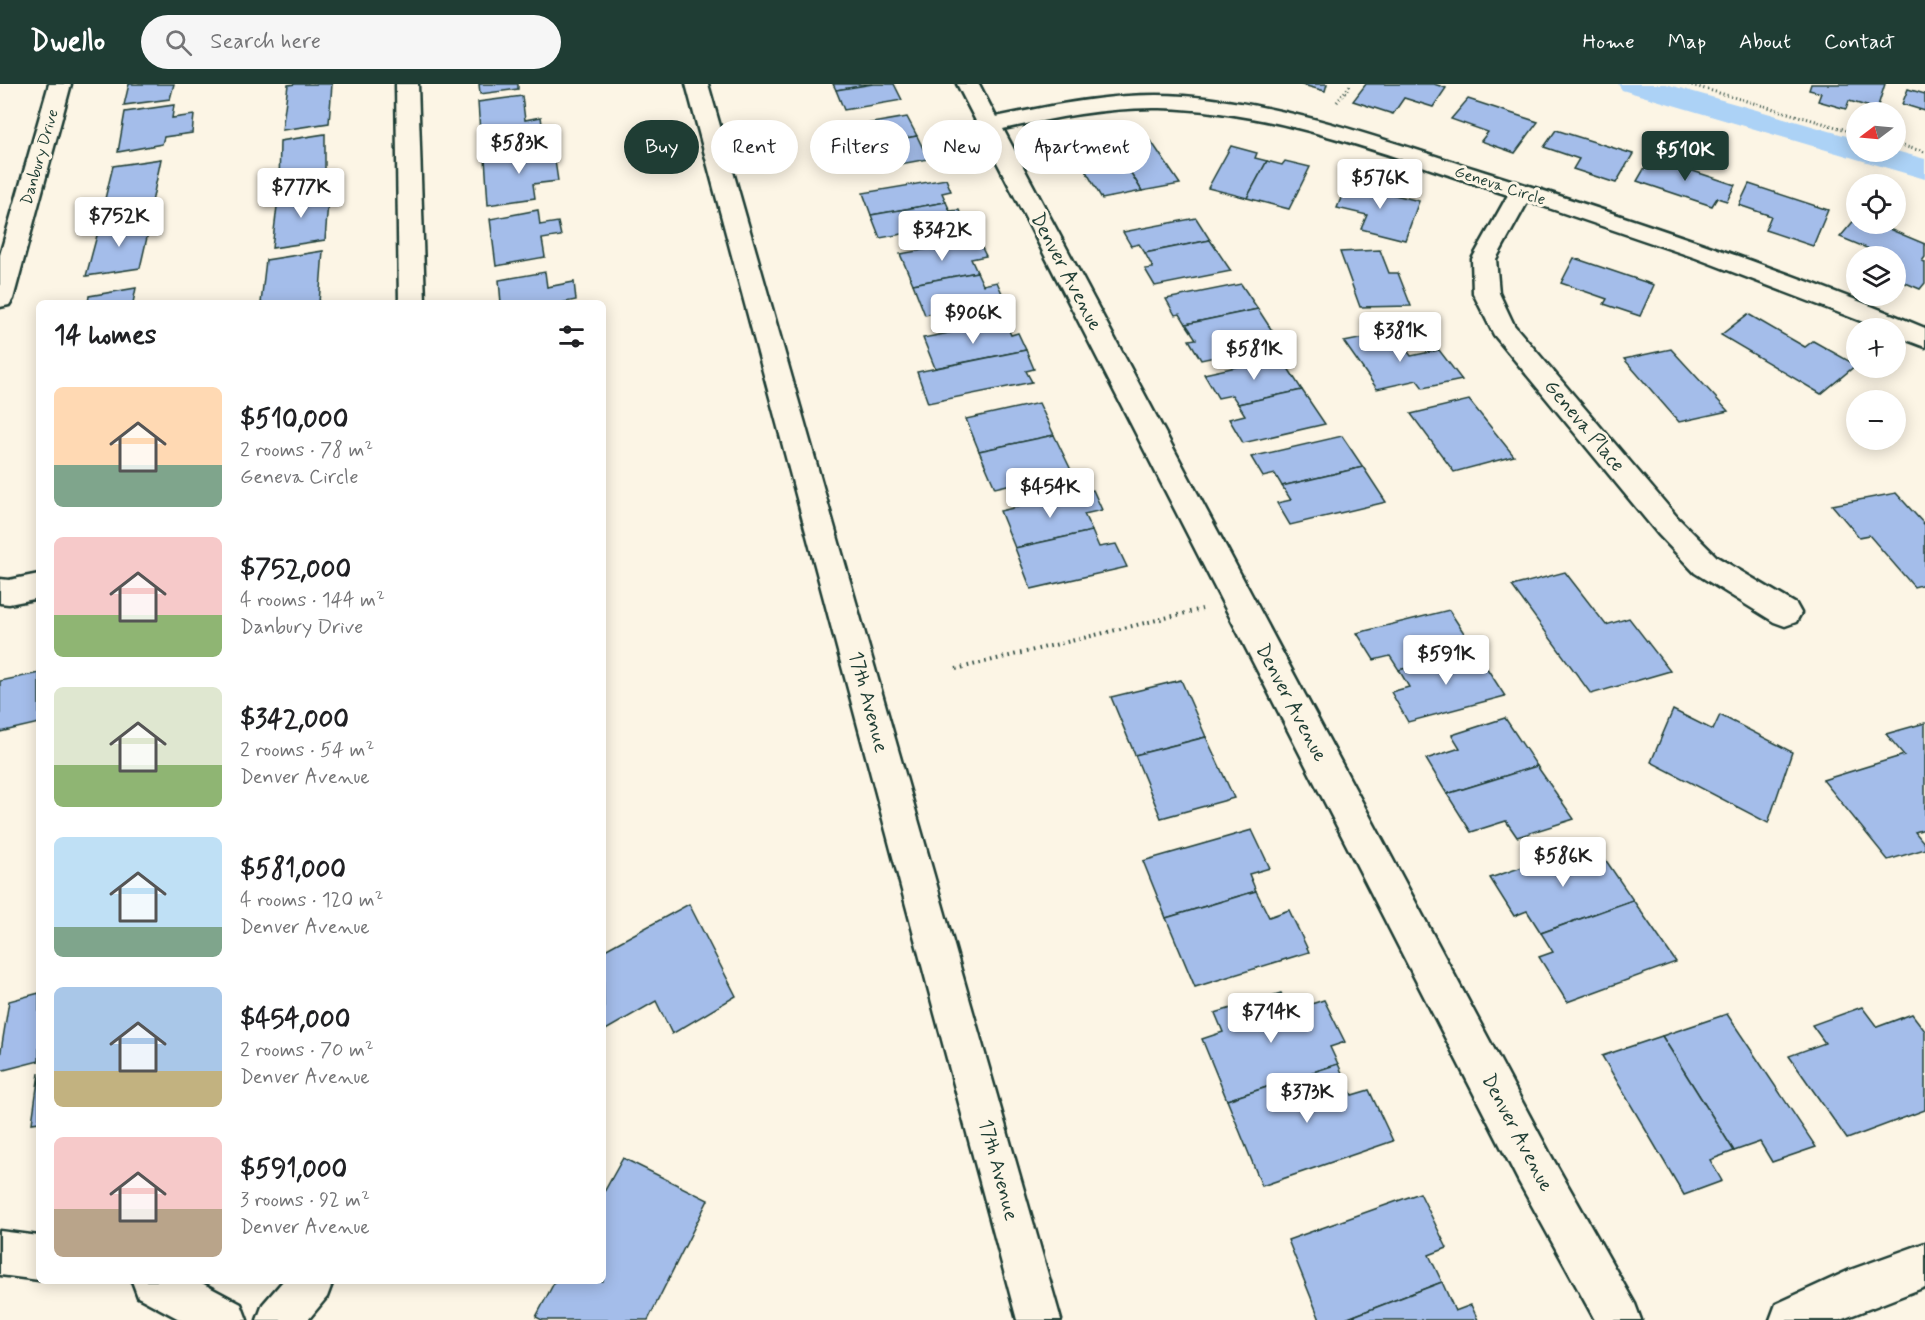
<!DOCTYPE html>
<meta charset="utf-8">
<style>
body{margin:0;font-family:Mynerve,sans-serif;background:#f6f6f6;color:#202124;height:100vh;display:flex;flex-direction:column;font-size:22px;white-space:nowrap}
*{box-sizing:border-box;margin:0}
p{font-size:20px;color:#757577}
.icon{flex:none;width:33px;height:33px;fill:none;stroke:currentColor;stroke-width:2;stroke-linecap:round;stroke-linejoin:round}
.map{position:relative;flex:1;overflow:hidden}
.side{position:absolute;left:36px;top:216px;width:570px;height:984px;display:flex;flex-direction:column;background:#fff;border-radius:9px;box-shadow:0 3px 15px #0003}
.side>*{flex:none}
.banner{position:absolute;left:624px;top:36px;width:570px;height:54px;display:flex;gap:12px}
.needle{width:39px;rotate:254deg}
.tools{position:absolute;left:1846px;top:18px;display:grid;gap:12px}
.tools a{display:grid;place-items:center;width:60px;height:60px;border-radius:50%;background:#fff;box-shadow:0 3px 15px #0003;font-size:30px}
.price{position:absolute;translate:-50% -51px;padding:0 14px;border-radius:6px;background:#fff;color:#222;font-size:20px;line-height:39px;filter:drop-shadow(0 2px 3px #0008)}
.price::after{content:'';position:absolute;left:50%;top:36px;width:18px;height:14px;margin-left:-9px;background:inherit;clip-path:polygon(0 0,100% 0,50% 100%)}
.price.active{background:#1f3d34;color:#fff}
ul{padding:0;list-style:none}
li{display:flex;align-items:center;gap:18px;height:150px;padding:0 18px}
li span{display:grid;place-items:center;flex:none;width:168px;height:120px;border-radius:9px;color:#555}
li>.icon{margin-inline-start:auto}
span .icon{width:72px;height:72px;fill:#fffc;stroke-width:1}
li b{font-size:26px}
h2{display:flex;justify-content:space-between;align-items:center;height:72px;padding:0 18px;font-size:26px}
.chip{padding:0 21px;border-radius:27px;background:#fff;box-shadow:0 3px 15px #0003;font-size:21px;line-height:54px}
.chip.active{background:#1f3d34;color:#fff}
header{display:flex;align-items:center;gap:36px;box-sizing:border-box;height:84px;padding:0 30px;background:#1f3d34;color:#fff}
header strong{font-size:28px}
nav{display:flex;gap:33px;margin-inline-start:auto;font-size:21px}
.search{width:420px;height:54px;background:#f6f6f6;display:flex;align-items:center;gap:15px;box-sizing:border-box;padding:0 21px;border-radius:33px;color:#757577;font-size:22px}
.map>svg:first-child{display:block}
</style>
<header>
<strong>Dwello</strong>
<div class="search"><svg class="icon" aria-label="search" viewBox="0 0 24 24"><circle cx="10" cy="10" r="6"/><path d="M15 15l6 6"/></svg>Search here</div>
<nav><a>Home</a><a>Map</a><a>About</a><a>Contact</a></nav>
</header>
<div class="map">
<svg width="1925" height="1236" viewBox="0 0 1925 1236">
<rect width="100%" height="100%" fill="#fcf5e5"/>
<filter id="ink" filterUnits="userSpaceOnUse"><feTurbulence type="fractalNoise" baseFrequency=".0167" numOctaves="2"/><feDisplacementMap in="SourceGraphic" scale="12" xChannelSelector="R" yChannelSelector="G"/><feConvolveMatrix kernelMatrix="1 2 1 2 8 2 1 2 1" color-interpolation-filters="sRGB"/></filter>
<g filter="url(#ink)">
<g fill="none" stroke-linecap="round" stroke-linejoin="round">
<path fill="#acd2f6" fill-rule="evenodd" d="M1618 0H1666L1857 55V68L1896 67 1925 75V95L1622 6Z"/>
</g>
<g fill="#a4bdea" stroke="#1f3d34" stroke-width="1.5">
<path d="M129 0H174L170 15 124 21Z"/>
<path d="M296 0H332L329 39 282 46 288 1Z"/>
<path d="M479 0H518V5L480 10Z"/>
<path d="M833 0H873L836 6Z"/>
<path d="M873 0H894L902 16 844 26 836 6Z"/>
<path d="M1299 0H1327L1325 7Z"/>
<path d="M1366 0H1434L1446 4 1433 23 1404 14 1393 30 1353 17Z"/>
<path d="M1811 0H1885L1877 25 1849 17 1846 25 1818 17 1821 9 1809 6Z"/>
<path d="M1908 5 1925 10V27L1902 20Z"/>
<path d="M522 12 525 36 541 33 544 55 481 64 478 18Z"/>
<path d="M1468 15 1538 38 1515 69 1481 57 1488 48 1451 35Z"/>
<path d="M174 21 172 34 194 31 192 49 164 53 162 60 118 68 125 28Z"/>
<path d="M907 33 917 52 857 63 848 43Z"/>
<path d="M1556 46 1633 70 1616 99 1573 85 1579 75 1544 63Z"/>
<path d="M325 50V94L279 102 280 57Z"/>
<path d="M917 52 928 75 868 86 857 63Z"/>
<path d="M1151 57 1180 100 1142 107 1118 68 1128 66 1125 61Z"/>
<path d="M1231 62 1257 69 1255 74 1267 77 1247 114 1208 104Z"/>
<path d="M553 63 558 97 533 100 535 114 488 121 485 74Z"/>
<path d="M1101 66 1104 70 1118 68 1142 107 1102 115 1076 70Z"/>
<path d="M1651 73 1735 101 1727 117 1717 114 1712 122 1637 97Z"/>
<path d="M161 75 151 123 101 131 113 82Z"/>
<path d="M1267 77 1282 81 1285 77 1310 83 1289 125 1247 114Z"/>
<path d="M946 95 951 107 942 109 946 118 871 131 863 109Z"/>
<path d="M1347 99 1419 117 1405 156 1361 145 1367 131 1337 124Z"/>
<path d="M1749 100 1828 126 1813 162 1765 146 1771 132 1739 121Z"/>
<path d="M329 106 325 156 272 164 278 114Z"/>
<path d="M946 118 950 127 959 126 965 139 880 154 871 131Z"/>
<path d="M538 126 540 141 558 138 561 152 542 155 545 173 496 182 490 135Z"/>
<path d="M1857 133V140H1877L1925 160V173L1922 177 1925 178V199L1920 205 1896 195V172H1886L1840 153Z"/>
<path d="M1196 134 1210 156 1145 169 1139 160 1131 162 1123 148Z"/>
<path d="M151 136 140 184 86 192 99 144Z"/>
<path d="M978 156 986 172 971 175 977 188 913 200 900 170Z"/>
<path d="M1210 156 1231 187 1155 202 1145 185 1153 184 1145 169Z"/>
<path d="M1380 166 1389 189H1398L1411 222 1360 223 1340 168Z"/>
<path d="M323 167 319 219H261L266 176Z"/>
<path d="M1574 174 1654 201 1640 232 1604 220 1607 215 1561 199Z"/>
<path d="M545 188 547 203 574 198 576 216 561 219H501L499 196Z"/>
<path d="M977 188 983 201 997 198 1005 216 925 231 913 200Z"/>
<path d="M1241 200 1258 225 1186 240 1180 230 1175 231 1166 215Z"/>
<path d="M136 204 133 219H88L89 212Z"/>
<path d="M1258 225 1280 259 1201 276 1189 256 1196 255 1186 240Z"/>
<path d="M1748 230 1805 263 1813 257 1856 281 1821 310 1721 251Z"/>
<path d="M1005 238 1011 251 1018 249 1026 266 935 284 923 254Z"/>
<path d="M1394 248 1411 272 1439 266 1462 296 1423 304 1417 296 1377 305 1344 258Z"/>
<path d="M1671 265 1728 327 1679 338 1624 275Z"/>
<path d="M1026 266 1034 285 1026 287 1032 298 928 319 917 288Z"/>
<path d="M1281 273 1302 306 1238 320 1232 311 1218 314 1204 290Z"/>
<path d="M1302 306 1325 340 1243 359 1229 335 1245 331 1238 320Z"/>
<path d="M1469 316 1514 372 1454 388 1411 330Z"/>
<path d="M1039 319 1054 351 979 367 966 335Z"/>
<path d="M1054 351 1071 386 995 404 979 367Z"/>
<path d="M1342 352 1363 383 1282 402 1275 390 1263 393 1251 373Z"/>
<path d="M1363 383 1386 418 1290 441 1277 419 1291 416 1282 402Z"/>
<path d="M1093 406 1102 426 1084 430 1092 447 1015 464 1000 427Z"/>
<path d="M1896 409 1925 441V500L1914 503 1869 451 1859 453 1832 421Z"/>
<path d="M1092 447 1099 463 1116 460 1127 483 1031 505 1015 464Z"/>
<path d="M1565 488 1606 541 1629 534 1670 587 1591 610 1512 502Z"/>
<path d="M1449 526 1475 566 1399 586 1390 572 1374 576 1357 549Z"/>
<path d="M1475 566 1505 612 1408 638 1391 608 1409 603 1399 586Z"/>
<path d="M39 589V639L0 648V597Z"/>
<path d="M1181 596 1206 653 1135 671 1111 613Z"/>
<path d="M1673 626 1713 646 1720 631 1792 668 1768 739 1651 678Z"/>
<path d="M1505 634 1537 682 1447 710 1426 675 1460 664 1452 651Z"/>
<path d="M1925 639V745L1915 748 1925 760V765L1888 776 1823 696 1904 671 1886 650Z"/>
<path d="M1206 653 1234 714 1161 734 1135 671Z"/>
<path d="M1537 682 1574 735 1517 753 1506 737 1471 748 1447 710Z"/>
<path d="M1252 746 1270 784 1249 790 1256 807 1166 834 1143 777Z"/>
<path d="M1594 759 1633 816 1541 849 1527 827 1514 832 1490 794Z"/>
<path d="M1256 807 1269 833 1289 826 1309 868 1195 903 1166 834Z"/>
<path d="M1633 816 1676 878 1567 918 1539 873 1553 868 1541 849Z"/>
<path d="M689 820 736 912 672 950 656 917 604 947 603 867Z"/>
<path d="M39 909V977L0 987V973L9 917Z"/>
<path d="M1281 909 1289 927 1324 916 1345 958 1330 963 1338 980 1227 1016 1202 955 1223 948 1215 929Z"/>
<path d="M1862 923 1877 943 1912 930 1925 947V1026L1847 1055 1789 972 1825 959 1812 941Z"/>
<path d="M1727 930 1816 1063 1772 1078 1760 1058 1734 1067 1662 952Z"/>
<path d="M1662 952 1734 1067 1710 1076 1722 1097 1684 1111 1602 972Z"/>
<path d="M1338 980 1352 1011 1369 1006 1393 1057 1262 1102 1227 1016Z"/>
<path d="M39 989V1038L32 1039Z"/>
<path d="M623 1074 708 1116 648 1236H542L536 1233 555 1197H603V1110Z"/>
<path d="M1420 1109 1447 1164 1429 1171 1442 1198 1343 1236H1320L1288 1156Z"/>
<path d="M1442 1198 1455 1227 1471 1221 1478 1236H1343Z"/>
</g>
<g fill="none" stroke-linecap="round" stroke-linejoin="round">
<defs>
<g id="minor">
<path d="M49 0H71L13 215 9 221 0 223V171Z"/>
<path d="M396 0H418L425 219H399Z"/>
<path d="M957 0H979L996 33C1058 20 1121 7 1184 12 1288 20 1387 57 1485 88 1634 135 1781 184 1925 244V263L1896 252V244H1879L1696 174 1528 117 1496 175 1499 209 1514 241 1678 434 1717 473 1796 520 1801 529 1796 538 1785 542 1774 538 1695 489 1658 450 1494 251 1473 209 1472 175 1508 111C1395 74 1281 27 1160 24 1107 23 1054 34 1003 45L1549 1068 1635 1220 1641 1236H1595L1519 1098Z"/>
<path d="M39 490V514L9 520 0 519V495L9 496Z"/>
<path d="M0 1147 39 1152V1196L0 1191Z"/>
<path d="M1925 1159V1203L1840 1236H1770L1776 1220 1850 1186Z"/>
<path d="M132 1197H198L241 1220 247 1236H181L138 1213Z"/>
<path d="M283 1197H333L327 1213 308 1236H257L263 1220Z"/>
</g>
<path id="secondary" d="M686 0H708L1061 1236H1017Z"/>
</defs>
<use href="#minor" stroke="#1f3d34" stroke-width="5"/>
<use href="#secondary" stroke="#1f3d34" stroke-width="5"/>
<g stroke="#1f3d34" stroke-width="3" stroke-dasharray="1 3" stroke-linecap="butt">
<path d="M1688 0 1857 49"/>
<path d="M1337 18 1351 0"/>
<path d="M1896 60 1925 68"/>
</g>
<path stroke="#1f3d34" stroke-width="4" stroke-dasharray="1.5 4.5" stroke-linecap="butt" d="M956 585 1202 525"/>
<use href="#minor" fill="#fcf5e5" fill-rule="evenodd"/>
<use href="#secondary" fill="#fcf5e5" fill-rule="evenodd"/>
</g>
</g>
<g text-anchor="middle" dominant-baseline="central" stroke-width="6" stroke-linejoin="round" paint-order="stroke">
<g font-size="16" fill="#1f3d34" stroke="#fcf5e5">
<text transform="translate(40 73) rotate(-74)">Danbury Drive</text>
<text transform="translate(1500 102) rotate(18)">Geneva Circle</text>
</g>
<g font-size="20" fill="#1f3d34" stroke="#fcf5e5">
<text transform="translate(1066 188) rotate(62)">Denver Avenue</text>
<text transform="translate(1584 342) rotate(50)">Geneva Place</text>
<text transform="translate(868 618) rotate(75)">17th Avenue</text>
<text transform="translate(1291 619) rotate(62)">Denver Avenue</text>
<text transform="translate(1517 1049) rotate(62)">Denver Avenue</text>
<text transform="translate(998 1086) rotate(75)">17th Avenue</text>
</g>
</g>
</svg>
<div class="tools">
<a><svg class="needle" viewBox="-14 -14 28 28"><path d="M0-13l5 13h-10z" fill="#e53935"/><path d="M0 13l5-13h-10z" fill="#757577"/></svg></a>
<a><svg class="icon" aria-label="locate" viewBox="0 0 24 24"><circle cx="12" cy="12" r="6"/><path d="M12 2v4M12 18v4M2 12h4M18 12h4"/></svg></a>
<a><svg class="icon" aria-label="layers" viewBox="0 0 24 24"><path d="M12 4l9 5-9 5-9-5zM3 14l9 5 9-5"/></svg></a>
<a>+</a>
<a>−</a>
</div>
<b class="price" style="left:519px;top:91px">$583K</b>
<b class="price active" style="left:1685px;top:98px">$510K</b>
<b class="price" style="left:1380px;top:126px">$576K</b>
<b class="price" style="left:301px;top:135px">$777K</b>
<b class="price" style="left:119px;top:164px">$752K</b>
<b class="price" style="left:942px;top:178px">$342K</b>
<b class="price" style="left:973px;top:261px">$906K</b>
<b class="price" style="left:1400px;top:279px">$381K</b>
<b class="price" style="left:1254px;top:297px">$581K</b>
<b class="price" style="left:1050px;top:435px">$454K</b>
<b class="price" style="left:1446px;top:602px">$591K</b>
<b class="price" style="left:1563px;top:804px">$586K</b>
<b class="price" style="left:1271px;top:960px">$714K</b>
<b class="price" style="left:1307px;top:1040px">$373K</b>
<div class="banner">
<a class="chip active">Buy</a>
<a class="chip">Rent</a>
<a class="chip">Filters</a>
<a class="chip">New</a>
<a class="chip">Apartment</a>
</div>
<section class="side">
<h2>14 homes<svg class="icon" aria-label="filters" viewBox="0 0 24 24"><path d="M4 7h16M4 17h16"/><circle cx="9" cy="7" r="2"/><circle cx="15" cy="17" r="2"/></svg></h2>
<ul>
<li><span style="background:linear-gradient(#ffd9b3 65%,#7fa58c 0)"><svg class="icon" aria-label="home" viewBox="0 0 24 24"><path d="M3 11l9-7 9 7M6 9v11h12V9"/></svg></span><div><b>$510,000</b><p>2 rooms · 78 m²</p><p>Geneva Circle</p></div></li>
<li><span style="background:linear-gradient(#f6c9c9 65%,#8fb573 0)"><svg class="icon" aria-label="home" viewBox="0 0 24 24"><path d="M3 11l9-7 9 7M6 9v11h12V9"/></svg></span><div><b>$752,000</b><p>4 rooms · 144 m²</p><p>Danbury Drive</p></div></li>
<li><span style="background:linear-gradient(#dfe7d0 65%,#8fb573 0)"><svg class="icon" aria-label="home" viewBox="0 0 24 24"><path d="M3 11l9-7 9 7M6 9v11h12V9"/></svg></span><div><b>$342,000</b><p>2 rooms · 54 m²</p><p>Denver Avenue</p></div></li>
<li><span style="background:linear-gradient(#bfe0f5 75%,#7fa58c 0)"><svg class="icon" aria-label="home" viewBox="0 0 24 24"><path d="M3 11l9-7 9 7M6 9v11h12V9"/></svg></span><div><b>$581,000</b><p>4 rooms · 120 m²</p><p>Denver Avenue</p></div></li>
<li><span style="background:linear-gradient(#a9c7e8 70%,#c2b280 0)"><svg class="icon" aria-label="home" viewBox="0 0 24 24"><path d="M3 11l9-7 9 7M6 9v11h12V9"/></svg></span><div><b>$454,000</b><p>2 rooms · 70 m²</p><p>Denver Avenue</p></div></li>
<li><span style="background:linear-gradient(#f6c9c9 60%,#b9a48a 0)"><svg class="icon" aria-label="home" viewBox="0 0 24 24"><path d="M3 11l9-7 9 7M6 9v11h12V9"/></svg></span><div><b>$591,000</b><p>3 rooms · 92 m²</p><p>Denver Avenue</p></div></li>
</ul>
</section>
</div>
